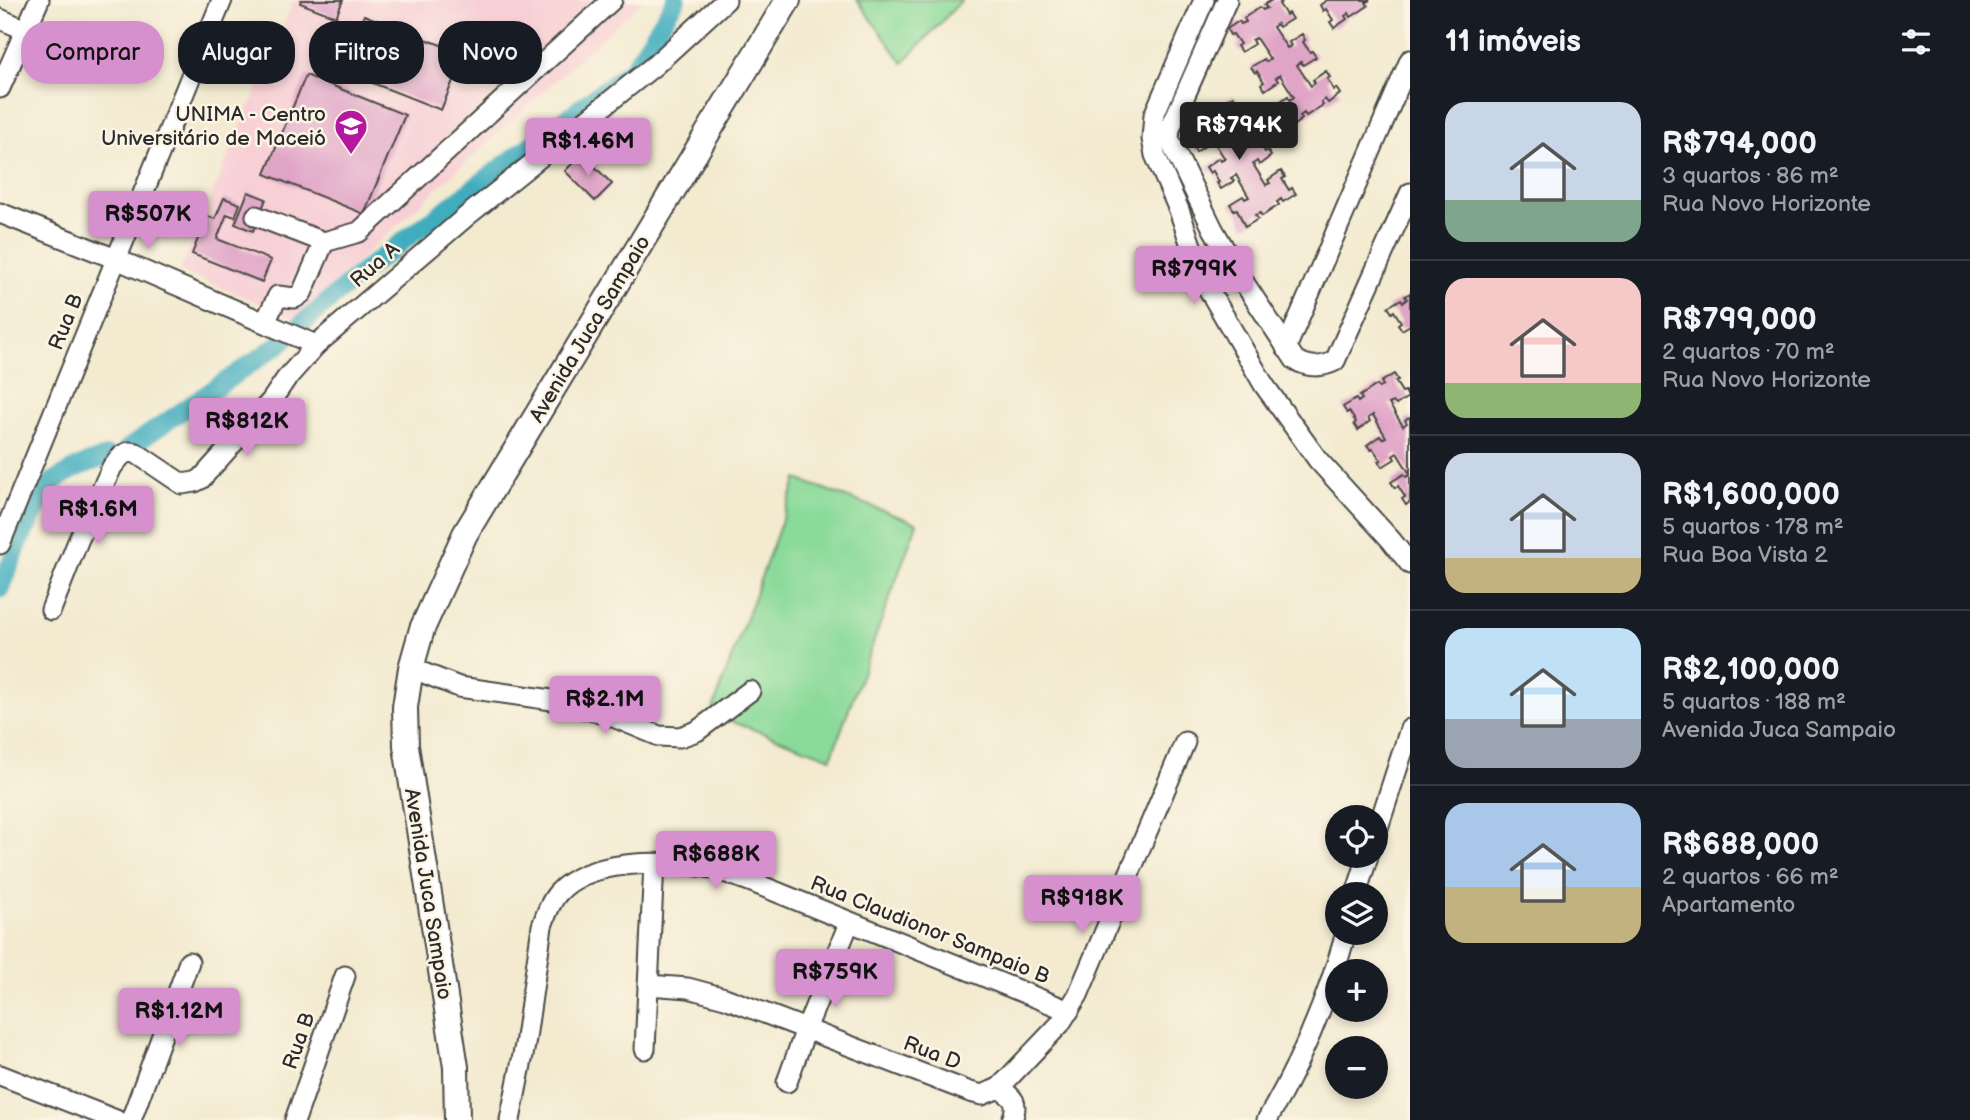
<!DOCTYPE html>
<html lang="pt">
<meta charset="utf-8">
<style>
body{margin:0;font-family:"Balsamiq Sans",sans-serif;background:#242831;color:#f1f3f6;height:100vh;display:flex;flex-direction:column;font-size:26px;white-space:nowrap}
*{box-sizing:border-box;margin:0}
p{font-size:23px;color:#9ea1a6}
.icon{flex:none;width:38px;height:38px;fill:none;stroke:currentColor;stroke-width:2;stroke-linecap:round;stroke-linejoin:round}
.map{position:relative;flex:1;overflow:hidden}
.side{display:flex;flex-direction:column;background:#171b24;width:560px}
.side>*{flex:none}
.guide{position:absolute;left:21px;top:21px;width:665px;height:63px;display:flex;gap:14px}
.fabs{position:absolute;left:1325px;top:805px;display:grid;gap:14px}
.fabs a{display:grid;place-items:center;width:63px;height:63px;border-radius:50%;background:#171b24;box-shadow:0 4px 10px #0003;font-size:35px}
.price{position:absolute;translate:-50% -60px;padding:0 16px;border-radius:7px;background:#d690ce;color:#111;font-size:23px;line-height:46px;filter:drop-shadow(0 2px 4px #0008)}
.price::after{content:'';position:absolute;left:50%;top:42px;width:21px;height:16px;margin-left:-10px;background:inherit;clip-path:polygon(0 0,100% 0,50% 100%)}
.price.current{background:#222;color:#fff}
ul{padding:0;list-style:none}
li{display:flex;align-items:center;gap:21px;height:175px;padding:0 35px}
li+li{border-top:2px solid #363941}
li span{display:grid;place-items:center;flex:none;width:196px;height:140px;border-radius:21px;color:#555}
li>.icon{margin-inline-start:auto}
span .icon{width:84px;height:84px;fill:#fffc;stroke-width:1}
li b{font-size:30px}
h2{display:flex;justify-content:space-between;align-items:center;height:84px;padding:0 35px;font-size:30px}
.tag{padding:0 24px;border-radius:28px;background:#171b24;box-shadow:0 4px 10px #0003;font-size:24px;line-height:63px}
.tag.current{background:#d690ce;color:#111}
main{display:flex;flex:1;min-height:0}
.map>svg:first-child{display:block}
</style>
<main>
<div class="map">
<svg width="1410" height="1120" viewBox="0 0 1410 1120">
<rect width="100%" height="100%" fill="#fcf5e5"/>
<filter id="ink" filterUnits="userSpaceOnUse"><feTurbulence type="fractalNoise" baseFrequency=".0143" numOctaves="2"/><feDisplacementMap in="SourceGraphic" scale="14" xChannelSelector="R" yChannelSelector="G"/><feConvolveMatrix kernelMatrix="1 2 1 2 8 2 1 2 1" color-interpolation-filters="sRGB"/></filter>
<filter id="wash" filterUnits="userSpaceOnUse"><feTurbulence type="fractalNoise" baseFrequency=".00686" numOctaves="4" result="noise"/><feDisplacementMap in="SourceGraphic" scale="28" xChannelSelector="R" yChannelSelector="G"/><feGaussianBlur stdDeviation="1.57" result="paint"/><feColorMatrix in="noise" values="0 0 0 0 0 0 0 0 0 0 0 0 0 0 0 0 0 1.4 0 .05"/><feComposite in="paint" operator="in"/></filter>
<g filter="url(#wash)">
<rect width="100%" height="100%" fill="#f3ead0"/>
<path fill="#f7cfd5" d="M294 0H643L296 318 180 271Z"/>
<g fill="#8ada99" stroke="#5a8262" stroke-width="2">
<path d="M857 0H962L903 63Z"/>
<path d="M797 479 917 523 831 758 711 714Z"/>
</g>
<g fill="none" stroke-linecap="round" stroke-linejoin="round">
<g stroke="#40adbf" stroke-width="19">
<path d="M127 449 278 345 361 273 633 68 676 0"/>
<path d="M0 589 21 538 52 482 80 466 108 456"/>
</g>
</g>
<g id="blocks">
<g fill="#e0a4c7">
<path d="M301 0H343L336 17 300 3Z"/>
<path d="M1272 0H1280L1281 2 1279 4 1286 15 1288 13 1292 19 1279 27 1277 24 1273 27 1287 48 1291 46 1289 42 1302 34 1305 40 1303 42 1310 52 1312 51 1316 57 1303 65 1301 62 1297 65 1311 86 1315 83 1313 80 1326 71 1330 77 1327 79 1334 90 1336 88 1340 94 1328 103 1325 99 1321 102 1323 105 1306 116 1304 113 1300 116 1302 119 1290 128 1286 121 1288 120 1281 109 1279 110 1275 105 1288 96 1290 100 1294 97 1280 75 1276 78 1278 81 1265 90 1261 84 1264 82 1257 71 1255 73 1251 67 1264 59 1266 62 1270 59 1256 38 1252 40 1254 44 1241 52 1237 46 1240 44 1233 34 1230 35 1227 29 1239 21 1241 24 1246 22 1244 18 1260 7 1263 10 1267 8 1264 5Z"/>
<path d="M1327 0H1370L1366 2 1368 6 1351 17 1349 13 1345 16 1347 19 1334 28 1330 22 1333 20 1326 9 1323 11 1320 5Z"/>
<path d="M364 15 464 54 441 110 342 71Z"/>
<path d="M306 75 405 115 364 214 265 174Z"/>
<path d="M1233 96 1237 102 1234 103 1241 114 1244 113 1247 119 1235 127 1233 124 1228 126 1242 148 1246 145 1244 142 1257 134 1261 139 1258 141 1265 152 1268 150 1271 156 1259 165 1257 161 1253 164 1266 185 1270 183 1268 180 1281 171 1285 177 1282 179 1289 190 1292 188 1296 194 1283 202 1281 199 1277 202 1279 205 1262 216 1260 213 1255 215 1258 219 1245 227 1237 209 1234 210 1230 204 1243 196 1245 199 1249 197 1236 175 1231 178 1234 181 1221 189 1217 183 1219 182 1213 171 1210 173 1206 167 1219 158 1221 161 1225 159 1211 137 1207 140 1209 143 1196 152 1193 146 1195 144 1188 133 1186 135 1182 129 1195 121 1197 124 1201 121 1199 118 1216 107 1218 110 1222 107 1220 104Z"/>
<path d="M582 154 612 184 595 201 565 171Z"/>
<path d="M248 192 266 199 253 231 235 224Z"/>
<path d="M224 198 240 204 235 217 227 214 217 239 271 260 262 282 192 254 207 216 215 219Z"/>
<path d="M1410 293V325L1402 330 1398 324 1401 322 1394 311 1392 313 1388 307 1401 299 1403 302 1407 299 1405 296Z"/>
<path d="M1394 374 1398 380 1395 381 1402 392 1405 391 1408 397 1396 405 1393 402 1389 404 1403 426 1407 423 1405 420 1410 417V474L1397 453 1393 456 1395 459 1382 467 1378 461 1381 460 1373 449 1371 450 1367 445 1380 436 1382 439 1386 437 1373 415 1368 418 1370 421 1358 430 1354 424 1356 422 1349 411 1347 413 1343 407 1356 399 1358 402 1362 399 1360 396 1377 385 1379 388 1383 385 1381 382Z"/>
<path d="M1404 474 1406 477 1410 475V502L1406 505 1402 499 1405 497 1398 486 1395 488 1391 482Z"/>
</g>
</g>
</g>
<g filter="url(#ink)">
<use href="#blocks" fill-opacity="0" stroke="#494844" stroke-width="2"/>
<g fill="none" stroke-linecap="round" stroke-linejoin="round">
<defs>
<g id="minor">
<path d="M1204 0 1154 115 1152 139 1155 155 1179 210 1202 278 1264 385 1318 460 1391 540 1410 564"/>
<path d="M1227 0 1170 129 1169 139 1213 229 1243 281 1295 360C1309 368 1321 368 1335 361L1410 193"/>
<path d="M0 19 26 30"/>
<path d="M0 88 39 0"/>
<path d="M0 213 116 259 316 345"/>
<path d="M256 216 324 242 359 232 612 0"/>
<path d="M265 322 278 296 295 298 302 293 324 242"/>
<path d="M1286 348 1410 60"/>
<path d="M0 544 222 0"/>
<path d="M51 610 78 541 112 467 122 455 129 452 136 453 182 484 195 482 201 479 271 401 286 379 316 345 468 215 655 65 726 0"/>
<path d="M411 668 459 687 552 700 606 714 659 736 680 737 697 731 750 691"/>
<path d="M1376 834 1410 729"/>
<path d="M1356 894 1368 856"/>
<path d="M648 985 688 988 725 998 970 1092 982 1095 999 1088"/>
<path d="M645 1049 654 864"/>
<path d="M0 1075 116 1120"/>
<path d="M787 1082 806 1029 849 923"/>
<path d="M131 1120 189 962"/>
<path d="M295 1120 345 976"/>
<path d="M510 1120 525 1045 542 926C546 915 550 902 558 893 589 858 664 861 706 867 721 870 737 877 752 882L1069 1011"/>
<path d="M1012 1120C1019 1102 1014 1098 999 1088L1060 1024 1078 995 1185 742"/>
<path d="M1267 1120C1301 1062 1328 997 1346 933"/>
</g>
<path id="major" d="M457 1120 456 1067 406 746 405 707 411 668 422 629 465 534 788 0"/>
</defs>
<use href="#minor" stroke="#494844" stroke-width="23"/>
<use href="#major" stroke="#494844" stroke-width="28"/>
<use href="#minor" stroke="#fff" stroke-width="19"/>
<use href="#major" stroke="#fff" stroke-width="24"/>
</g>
</g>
<defs>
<symbol id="university-pin" viewBox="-11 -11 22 30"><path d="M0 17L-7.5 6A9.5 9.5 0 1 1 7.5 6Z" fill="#b5179e" stroke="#fcf5e5"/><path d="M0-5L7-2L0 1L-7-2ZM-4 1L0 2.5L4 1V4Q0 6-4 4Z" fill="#fff"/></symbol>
</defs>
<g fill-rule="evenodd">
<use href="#university-pin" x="332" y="107" width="38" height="52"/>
</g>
<g text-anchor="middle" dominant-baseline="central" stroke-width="5" stroke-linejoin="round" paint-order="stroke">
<g font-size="21" fill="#2b2b2b" stroke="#fcf5e5" text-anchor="end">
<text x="326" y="114">UNIMA - Centro<tspan x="326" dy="24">Universitário de Maceió</tspan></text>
</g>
<g font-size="21" fill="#2b2b2b" stroke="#fcf5e5">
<text transform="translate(375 265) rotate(-41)">Rua A</text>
<text transform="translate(66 322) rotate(-68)">Rua B</text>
<text transform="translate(590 329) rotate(-59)">Avenida Juca Sampaio</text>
<text transform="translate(428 894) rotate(81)">Avenida Juca Sampaio</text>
<text transform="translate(930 930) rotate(22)">Rua Claudionor Sampaio B</text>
<text transform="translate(299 1041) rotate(-71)">Rua B</text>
<text transform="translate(932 1053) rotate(21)">Rua D</text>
</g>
</g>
</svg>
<div class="fabs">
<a><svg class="icon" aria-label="locate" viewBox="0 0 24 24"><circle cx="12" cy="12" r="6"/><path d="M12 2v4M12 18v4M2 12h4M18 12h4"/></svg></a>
<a><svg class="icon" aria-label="layers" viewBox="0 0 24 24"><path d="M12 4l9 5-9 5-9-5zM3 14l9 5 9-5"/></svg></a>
<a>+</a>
<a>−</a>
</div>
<b class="price current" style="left:1239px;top:162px">R$794K</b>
<b class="price" style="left:588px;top:178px">R$1.46M</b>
<b class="price" style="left:148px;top:251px">R$507K</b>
<b class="price" style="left:1194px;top:306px">R$799K</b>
<b class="price" style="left:247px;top:458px">R$812K</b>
<b class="price" style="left:98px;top:546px">R$1.6M</b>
<b class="price" style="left:605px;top:736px">R$2.1M</b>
<b class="price" style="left:716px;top:891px">R$688K</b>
<b class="price" style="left:1082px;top:935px">R$918K</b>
<b class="price" style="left:835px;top:1009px">R$759K</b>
<b class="price" style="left:179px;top:1048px">R$1.12M</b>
<div class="guide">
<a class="tag current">Comprar</a>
<a class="tag">Alugar</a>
<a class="tag">Filtros</a>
<a class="tag">Novo</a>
</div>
</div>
<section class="side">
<h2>11 imóveis<svg class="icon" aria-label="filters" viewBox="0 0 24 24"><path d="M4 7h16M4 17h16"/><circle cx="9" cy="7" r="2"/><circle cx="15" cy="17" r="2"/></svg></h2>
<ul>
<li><span style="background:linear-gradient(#c9d6e8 70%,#7fa58c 0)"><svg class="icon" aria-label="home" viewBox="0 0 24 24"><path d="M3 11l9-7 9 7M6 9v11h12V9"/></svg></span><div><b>R$794,000</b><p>3 quartos · 86 m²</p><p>Rua Novo Horizonte</p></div></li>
<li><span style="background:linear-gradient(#f6c9c9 75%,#8fb573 0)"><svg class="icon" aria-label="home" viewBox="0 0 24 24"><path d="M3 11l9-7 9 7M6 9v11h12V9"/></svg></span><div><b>R$799,000</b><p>2 quartos · 70 m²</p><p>Rua Novo Horizonte</p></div></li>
<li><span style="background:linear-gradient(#c9d6e8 75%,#c2b280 0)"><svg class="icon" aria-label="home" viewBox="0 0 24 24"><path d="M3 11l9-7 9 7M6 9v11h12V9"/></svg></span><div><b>R$1,600,000</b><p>5 quartos · 178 m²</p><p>Rua Boa Vista 2</p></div></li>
<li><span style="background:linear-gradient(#bfe0f5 65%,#9aa5b1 0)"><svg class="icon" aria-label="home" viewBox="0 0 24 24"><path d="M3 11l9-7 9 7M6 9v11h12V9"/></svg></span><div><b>R$2,100,000</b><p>5 quartos · 188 m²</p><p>Avenida Juca Sampaio</p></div></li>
<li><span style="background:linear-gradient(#a9c7e8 60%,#c2b280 0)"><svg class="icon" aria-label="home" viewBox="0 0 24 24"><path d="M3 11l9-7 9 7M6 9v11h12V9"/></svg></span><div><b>R$688,000</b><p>2 quartos · 66 m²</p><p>Apartamento</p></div></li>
</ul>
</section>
</main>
